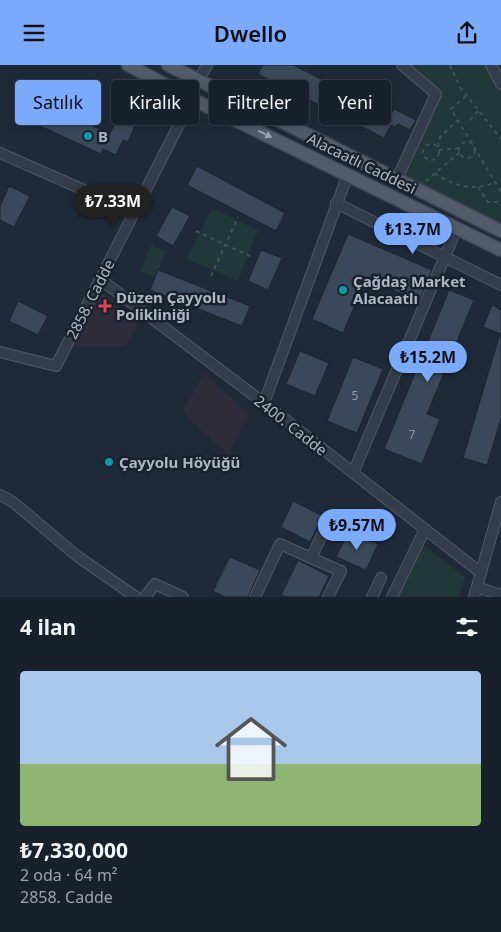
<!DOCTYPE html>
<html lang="tr">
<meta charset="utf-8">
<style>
body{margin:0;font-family:"Noto Sans",sans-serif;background:#202833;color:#f1f3f6;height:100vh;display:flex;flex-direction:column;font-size:19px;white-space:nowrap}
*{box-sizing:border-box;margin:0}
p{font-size:16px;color:#9ea3a9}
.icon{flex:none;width:28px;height:28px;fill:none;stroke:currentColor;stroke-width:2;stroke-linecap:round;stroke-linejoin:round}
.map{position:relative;height:532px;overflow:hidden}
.details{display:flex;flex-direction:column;background:#17202b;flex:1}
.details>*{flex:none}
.banner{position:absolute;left:15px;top:15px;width:471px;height:45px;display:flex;gap:10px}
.price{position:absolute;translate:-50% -42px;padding:0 11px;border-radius:18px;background:#7baafd;color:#111;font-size:16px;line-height:32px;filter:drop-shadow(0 1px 2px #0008)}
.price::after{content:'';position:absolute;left:50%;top:30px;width:15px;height:11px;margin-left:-8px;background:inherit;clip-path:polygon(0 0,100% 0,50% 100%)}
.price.current{background:#222;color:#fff}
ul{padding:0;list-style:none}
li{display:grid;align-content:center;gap:10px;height:265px;padding:0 20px}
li+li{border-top:1px solid #363e47}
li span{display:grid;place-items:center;height:155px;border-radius:5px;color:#555}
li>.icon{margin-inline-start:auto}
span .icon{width:90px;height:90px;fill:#fffc;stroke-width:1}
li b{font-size:21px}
h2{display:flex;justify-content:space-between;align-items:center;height:60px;padding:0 20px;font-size:21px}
.chip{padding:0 18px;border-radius:5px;background:#17202b;box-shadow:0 2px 8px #0003,0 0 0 1px #363e47;font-size:18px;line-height:45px}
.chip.current{background:#7baafd;color:#111}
header{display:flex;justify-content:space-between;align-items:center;height:65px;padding:0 20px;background:#7baafd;color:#111;font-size:22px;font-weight:600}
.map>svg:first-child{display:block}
</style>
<header><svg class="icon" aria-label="menu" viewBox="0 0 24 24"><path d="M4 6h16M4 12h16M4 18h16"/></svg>Dwello<svg class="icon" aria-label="share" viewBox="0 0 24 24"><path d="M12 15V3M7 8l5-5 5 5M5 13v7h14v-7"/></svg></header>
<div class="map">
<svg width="501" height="532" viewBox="0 0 501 532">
<rect width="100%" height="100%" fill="#1f2a39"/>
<g fill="#2e2b3b">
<path d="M98 225 139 257 126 281H71Z"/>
<path d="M204 308 248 349 228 390 182 347Z"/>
</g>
<g fill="#21373a">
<path d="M409 0H486L501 24V157L406 111 441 28Z"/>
<path d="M212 143 258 165 238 216 187 194Z"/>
<path d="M151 180 166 187 155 213 140 206Z"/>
<path d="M423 480 465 512 459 532H392L415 483Z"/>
</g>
<g fill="#3b4859" stroke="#1b2330">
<path d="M263 0H293L391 49 394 44 416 55 410 65 398 59 395 62 391 60 384 73 258 9Z"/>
<path d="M36 34 110 69 125 34 143 42 128 77 123 75 116 90 103 84 101 89 27 55Z"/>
<path d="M197 101 285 148 276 166 187 120Z"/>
<path d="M9 121 30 131 14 162 0 155V141Z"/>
<path d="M172 142 190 151 173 181 156 171Z"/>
<path d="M348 169 432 205 419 236 366 214 343 268 312 254Z"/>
<path d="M261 185 282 193 268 225 248 216Z"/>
<path d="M158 205 250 241 242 261 150 225Z"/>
<path d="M449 225 474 235 427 349 440 354 422 399 384 384Z"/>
<path d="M18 236 48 251 38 270 9 256Z"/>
<path d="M492 240 501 245V269L483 262Z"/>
<path d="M499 272 501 273V354L487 400 463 393Z"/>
<path d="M300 286 329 298 315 331 286 319Z"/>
<path d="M353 292 383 304 357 368 327 356Z"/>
<path d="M293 436 323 451 310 477 281 462Z"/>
<path d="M348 467 378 479 366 505 336 492Z"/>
<path d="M230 492 260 505 248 532H225L213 526Z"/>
<path d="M298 495 329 511 319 532H286L281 530Z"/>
</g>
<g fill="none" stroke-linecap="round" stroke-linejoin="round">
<defs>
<g id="minor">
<path d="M491 0 501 19"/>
<path d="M199 15 207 0"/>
<path d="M0 88 134 147"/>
<path d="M397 114 436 29 402 0"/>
<path d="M336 138 501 220"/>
<path d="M100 214 264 338 481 508"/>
<path d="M0 287 56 301 192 34"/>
<path d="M264 338 348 109"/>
<path d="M353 408 457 163"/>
<path d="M0 430 13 437 77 491 136 532"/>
<path d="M311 493 341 506 328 532"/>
<path d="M477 522 501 530"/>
<path d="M145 532 155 519 183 532"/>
<path d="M255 532 280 479 311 493 331 451 369 469"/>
<path d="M372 532 381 513"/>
<path d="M392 532 425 464"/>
<path d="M474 532 501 437"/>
</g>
<g id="major">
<path d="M128 0 192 34 501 185"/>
<path d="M168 0 501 166"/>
</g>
</defs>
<use href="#minor" stroke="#515967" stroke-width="12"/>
<use href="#major" stroke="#3d4553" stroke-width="15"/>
<g stroke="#3f5458" stroke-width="2" stroke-dasharray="4 4" stroke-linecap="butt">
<path d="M450 0 460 22 501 74"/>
<path d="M466 31 451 44 501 127"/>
<path d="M470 55 478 46"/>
<circle cx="467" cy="85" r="8"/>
<circle cx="431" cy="87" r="8"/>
<path d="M438 82 440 72 458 55"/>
<path d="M439 85 459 83"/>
<path d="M435 108C453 121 474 127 495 117"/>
<path d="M426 116 460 87"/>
<path d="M478 122 488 137H501"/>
<path d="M196 166 252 192"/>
<path d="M211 211 238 152"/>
</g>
<use href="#minor" stroke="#333c4a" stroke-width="10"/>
<use href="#major" stroke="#515b6a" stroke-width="12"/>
</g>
<defs><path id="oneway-solid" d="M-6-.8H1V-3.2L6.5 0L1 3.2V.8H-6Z" transform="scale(1.25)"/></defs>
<use fill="#9ba4b4" href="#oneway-solid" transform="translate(265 69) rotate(26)"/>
<g fill="#0f9aa8" stroke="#19212e" stroke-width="2">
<circle cx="88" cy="71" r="5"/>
<circle cx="343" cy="225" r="5"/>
<circle cx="109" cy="397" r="5"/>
</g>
<path fill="#e0444e" stroke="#19212e" stroke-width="2" d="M102.5 233.5h5v5h5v5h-5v5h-5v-5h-5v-5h5z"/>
<g text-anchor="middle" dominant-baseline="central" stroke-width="5" stroke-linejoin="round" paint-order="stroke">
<g font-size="12" fill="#919aab">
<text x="355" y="330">5</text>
<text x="412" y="369">7</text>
</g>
<g font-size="15" font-weight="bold" fill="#aeb6c6" stroke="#19212e" text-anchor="start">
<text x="98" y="71">B</text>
<text x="353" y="216">Çağdaş Market<tspan x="353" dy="17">Alacaatlı</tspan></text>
<text x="116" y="232">Düzen Çayyolu<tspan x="116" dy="17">Polikliniği</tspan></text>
<text x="119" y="397">Çayyolu Höyüğü</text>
</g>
<g font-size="15" fill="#aeb6c6" stroke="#19212e">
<text transform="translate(362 98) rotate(26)">Alacaatlı Caddesi</text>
<text transform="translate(90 234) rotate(-63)">2858. Cadde</text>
<text transform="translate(291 360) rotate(38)">2400. Cadde</text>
</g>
</g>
</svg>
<b class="price current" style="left:113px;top:162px">₺7.33M</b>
<b class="price" style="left:413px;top:190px">₺13.7M</b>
<b class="price" style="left:428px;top:318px">₺15.2M</b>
<b class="price" style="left:357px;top:486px">₺9.57M</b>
<div class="banner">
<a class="chip current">Satılık</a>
<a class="chip">Kiralık</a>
<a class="chip">Filtreler</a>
<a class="chip">Yeni</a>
</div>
</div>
<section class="details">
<h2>4 ilan<svg class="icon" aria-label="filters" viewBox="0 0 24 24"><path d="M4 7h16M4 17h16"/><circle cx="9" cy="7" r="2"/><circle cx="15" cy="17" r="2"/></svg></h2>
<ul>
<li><span style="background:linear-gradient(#a9c7e8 60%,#8fb573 0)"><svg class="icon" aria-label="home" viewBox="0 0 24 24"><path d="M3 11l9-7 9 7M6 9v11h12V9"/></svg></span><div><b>₺7,330,000</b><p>2 oda · 64 m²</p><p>2858. Cadde</p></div></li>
</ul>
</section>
